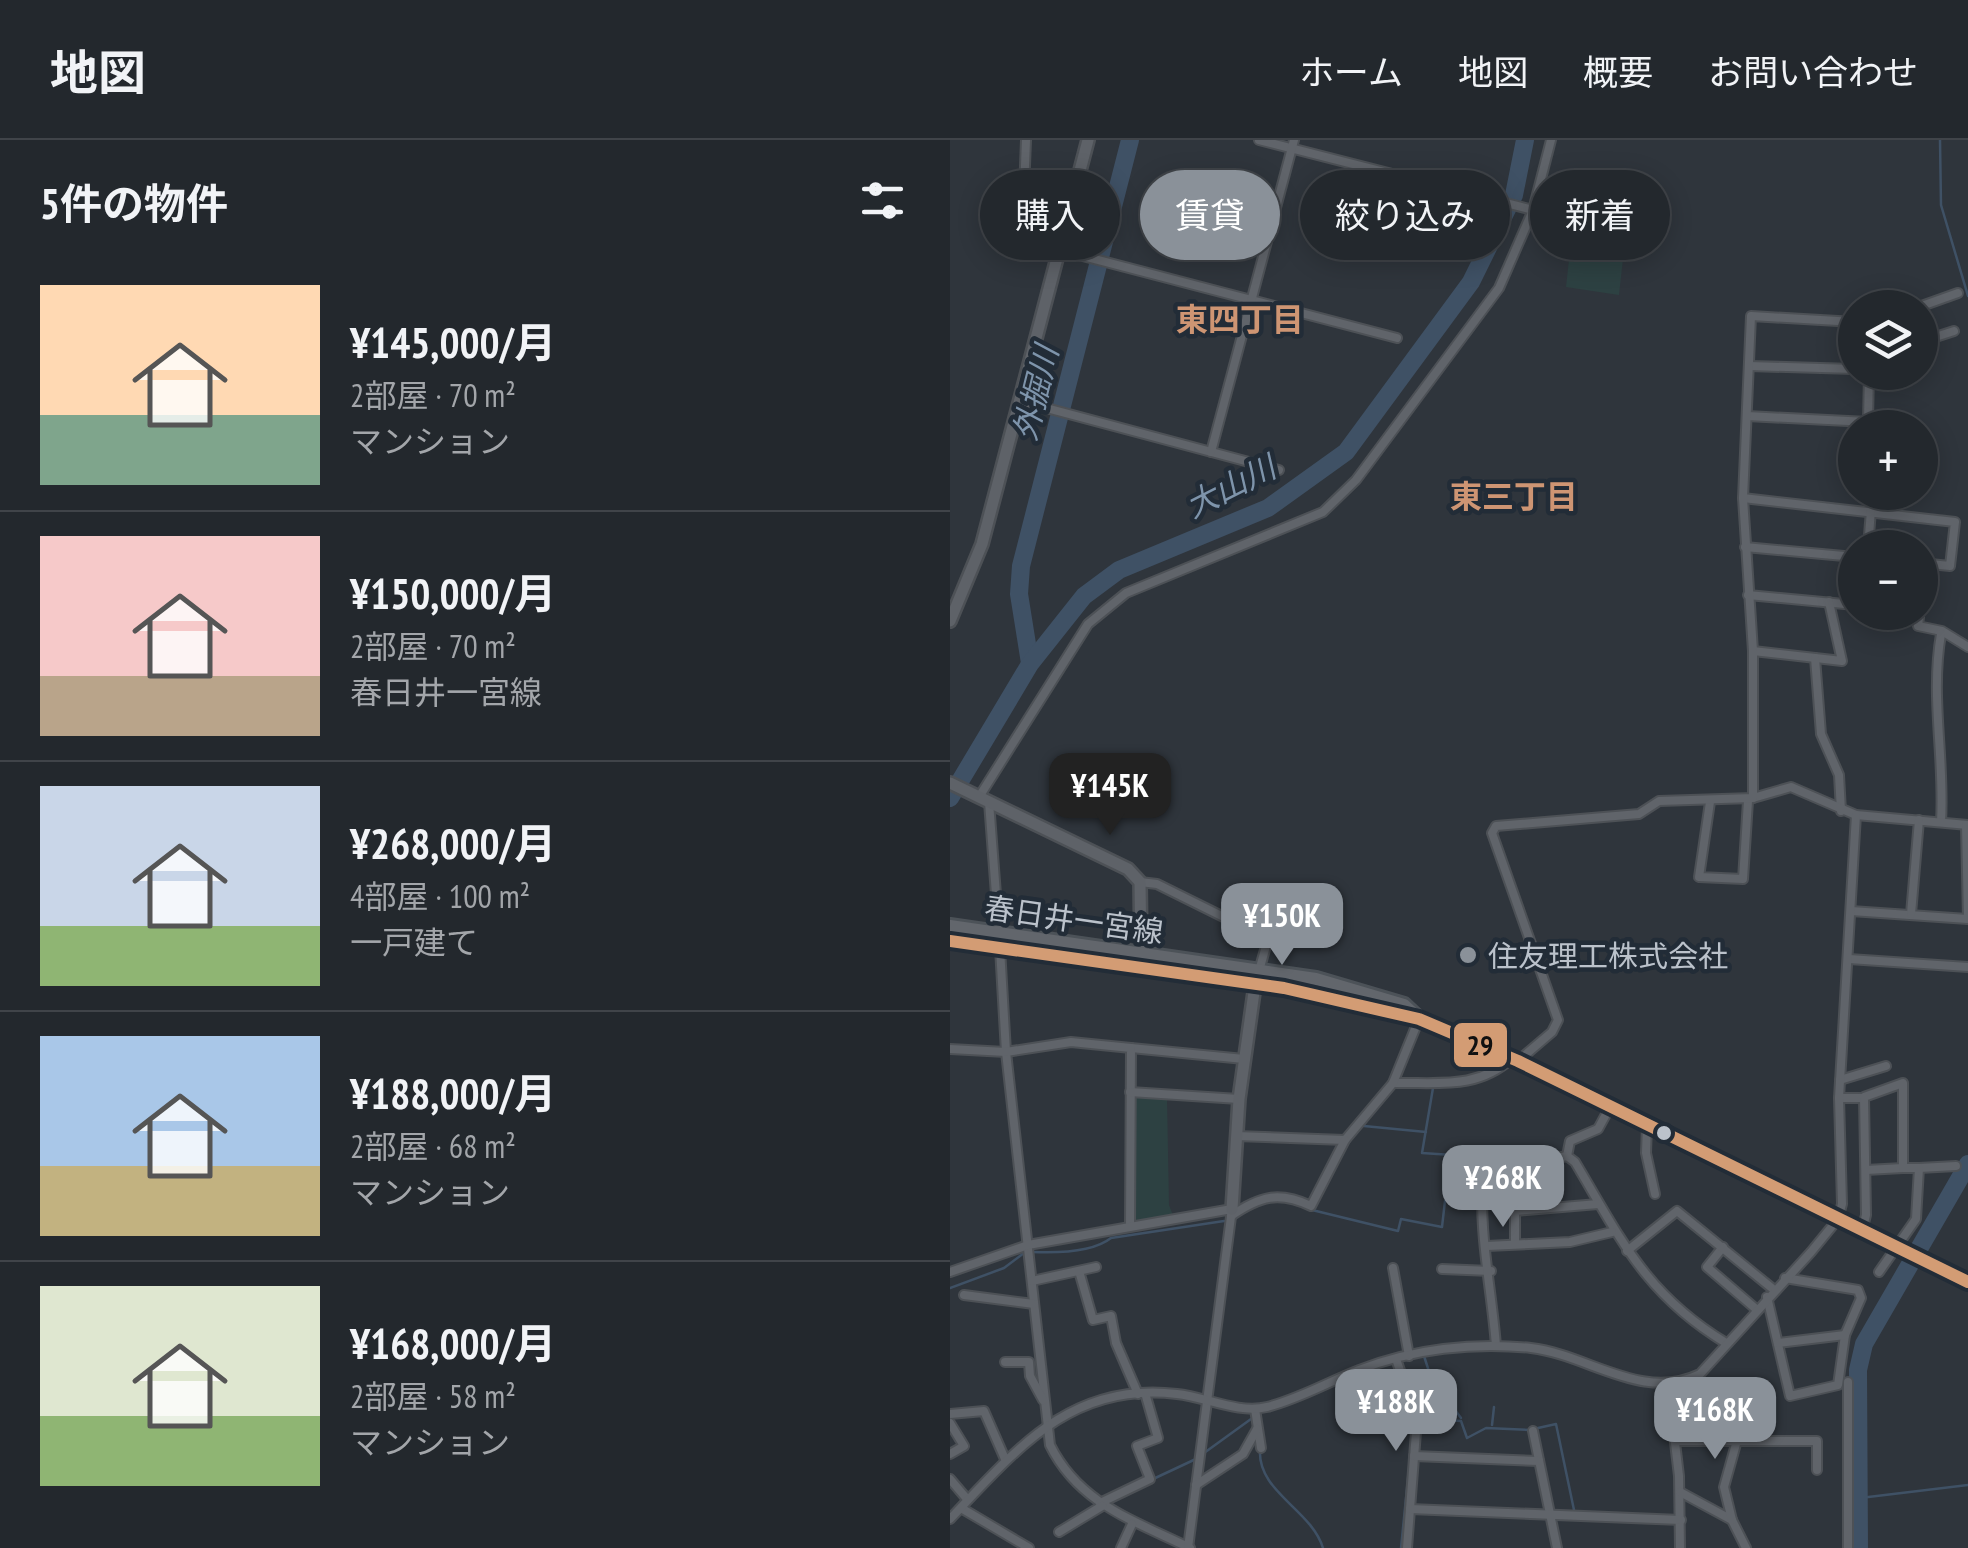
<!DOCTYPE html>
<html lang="ja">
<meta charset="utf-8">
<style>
body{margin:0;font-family:"PT Sans Narrow","Noto Sans JP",sans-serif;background:#2f3439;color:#f1f3f6;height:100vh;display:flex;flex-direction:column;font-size:38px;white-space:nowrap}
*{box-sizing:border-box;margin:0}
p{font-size:32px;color:#a3a6aa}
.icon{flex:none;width:55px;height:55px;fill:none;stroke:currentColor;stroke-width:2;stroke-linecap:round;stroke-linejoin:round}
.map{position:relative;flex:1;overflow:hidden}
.drawer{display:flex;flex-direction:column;background:#23282d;width:950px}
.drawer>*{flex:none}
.guide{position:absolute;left:30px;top:30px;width:838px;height:90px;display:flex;gap:20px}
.fabs{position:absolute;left:888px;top:150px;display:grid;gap:20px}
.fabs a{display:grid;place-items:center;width:100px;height:100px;border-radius:50%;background:#23282d;box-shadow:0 5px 25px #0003,0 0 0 2px #404449;font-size:50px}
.price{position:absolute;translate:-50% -85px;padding:0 22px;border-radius:20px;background:#8a9199;color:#fff;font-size:32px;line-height:65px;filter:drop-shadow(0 2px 5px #0008)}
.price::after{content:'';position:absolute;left:50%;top:60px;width:30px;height:22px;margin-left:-15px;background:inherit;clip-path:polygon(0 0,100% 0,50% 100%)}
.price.active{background:#222;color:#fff}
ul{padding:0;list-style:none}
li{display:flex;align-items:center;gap:30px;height:250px;padding:0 40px}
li+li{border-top:2px solid #404449}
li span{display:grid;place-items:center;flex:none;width:280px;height:200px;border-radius:0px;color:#555}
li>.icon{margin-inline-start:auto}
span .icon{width:120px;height:120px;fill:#fffc;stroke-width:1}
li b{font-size:42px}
h2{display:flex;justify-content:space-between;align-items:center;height:120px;padding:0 40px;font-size:42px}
.pill{padding:0 35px;border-radius:45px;background:#23282d;box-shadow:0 5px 25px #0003,0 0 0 2px #404449;font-size:35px;line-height:90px}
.pill.active{background:#8a9199;color:#fff}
header{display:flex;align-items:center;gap:60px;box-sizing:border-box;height:140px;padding:0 50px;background:#23282d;border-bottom:2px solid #404449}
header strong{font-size:48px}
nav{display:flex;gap:55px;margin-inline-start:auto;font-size:35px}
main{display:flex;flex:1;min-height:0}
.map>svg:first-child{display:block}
</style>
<header>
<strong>地図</strong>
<nav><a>ホーム</a><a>地図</a><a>概要</a><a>お問い合わせ</a></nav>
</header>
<main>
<section class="drawer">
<h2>5件の物件<svg class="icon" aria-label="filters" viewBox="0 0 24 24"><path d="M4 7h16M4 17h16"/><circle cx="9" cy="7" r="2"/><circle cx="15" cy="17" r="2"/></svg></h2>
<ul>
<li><span style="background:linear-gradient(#ffd9b3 65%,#7fa58c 0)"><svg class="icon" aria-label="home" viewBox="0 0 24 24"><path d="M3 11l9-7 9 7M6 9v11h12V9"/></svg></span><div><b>¥145,000/月</b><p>2部屋 · 70 m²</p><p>マンション</p></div></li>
<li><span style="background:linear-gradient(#f6c9c9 70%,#b9a48a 0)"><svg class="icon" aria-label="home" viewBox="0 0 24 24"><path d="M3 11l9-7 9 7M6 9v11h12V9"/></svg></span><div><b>¥150,000/月</b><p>2部屋 · 70 m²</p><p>春日井一宮線</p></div></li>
<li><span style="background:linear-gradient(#c9d6e8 70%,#8fb573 0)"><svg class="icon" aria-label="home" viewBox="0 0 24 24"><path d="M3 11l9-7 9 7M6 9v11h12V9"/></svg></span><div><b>¥268,000/月</b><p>4部屋 · 100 m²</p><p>一戸建て</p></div></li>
<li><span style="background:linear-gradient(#a9c7e8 65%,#c2b280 0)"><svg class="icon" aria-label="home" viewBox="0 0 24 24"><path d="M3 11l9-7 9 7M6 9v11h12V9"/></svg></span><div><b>¥188,000/月</b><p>2部屋 · 68 m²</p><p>マンション</p></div></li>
<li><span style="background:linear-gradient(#dfe7d0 65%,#8fb573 0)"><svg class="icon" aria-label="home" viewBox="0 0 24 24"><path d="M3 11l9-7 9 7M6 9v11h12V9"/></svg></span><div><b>¥168,000/月</b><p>2部屋 · 58 m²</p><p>マンション</p></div></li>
</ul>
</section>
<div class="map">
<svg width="1018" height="1408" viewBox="0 0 1018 1408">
<rect width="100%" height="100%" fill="#2f353c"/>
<g fill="#2d4142">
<path d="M622 92 675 101 669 155 616 147Z"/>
<path d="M184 955 217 957 219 1065 224 1078 185 1081Z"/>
</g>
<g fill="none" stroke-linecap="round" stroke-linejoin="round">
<g stroke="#3f5165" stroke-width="2.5">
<path d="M990 0 991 65 1018 156"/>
<path d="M483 948 472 1013 533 1017 537 1029"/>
<path d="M414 986 476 992"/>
<path d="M362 1070 448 1091 451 1079 492 1087 495 1061H513"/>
<path d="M82 1112C105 1113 142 1113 161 1098L274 1081"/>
<path d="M0 1148 54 1128 74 1113"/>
<path d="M474 1216 486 1253 491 1251 511 1278"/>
<path d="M472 1278 511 1281 517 1298 536 1288 579 1290 606 1284 624 1370"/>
<path d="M542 1285 544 1267"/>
<path d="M310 1309C307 1352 361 1369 373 1408"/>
<path d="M254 1313 301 1279"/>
<path d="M201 1340 248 1318"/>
<path d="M910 1358 1018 1345"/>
<path d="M451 1408 464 1278"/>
</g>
<g stroke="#3f5165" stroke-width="18">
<path d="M80 523 69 454 71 426 180 0"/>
<path d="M0 658 80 524 134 456 169 430 318 368 396 312 521 142 564 55 575 0"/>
<path d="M909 1408 908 1230 914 1204 1018 1024"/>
</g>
<defs>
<g id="street">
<path d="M76 0 73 77 83 103 447 198"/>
<path d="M309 0 583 70"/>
<path d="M966 168 1008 153"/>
<path d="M970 202 1004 191"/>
<path d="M799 226 905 229"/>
<path d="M70 261 329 330"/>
<path d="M797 276 918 282 919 232"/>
<path d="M261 312 344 0"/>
<path d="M793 358 1005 382 1000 426 970 423"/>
<path d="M795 407 905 417"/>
<path d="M918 408 921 370"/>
<path d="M798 455 905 465"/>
<path d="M941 472 969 477 968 486 992 491 1018 507"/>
<path d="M991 494C980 557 995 619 991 682"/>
<path d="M803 511 892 521 879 462"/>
<path d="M865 518 871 594 889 635 891 671"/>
<path d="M29 657 138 484 176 453 373 372 406 340 549 148 583 70 601 0"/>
<path d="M803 658 841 647 906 675 1018 685"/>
<path d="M39 662 49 794"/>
<path d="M760 662 749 737 793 739 798 661"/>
<path d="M1016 685 1018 779"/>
<path d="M190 742 207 744 318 799 305 845"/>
<path d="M901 771 1018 779"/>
<path d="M961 774 969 680"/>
<path d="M50 808 56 912 100 1305C129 1364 185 1381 240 1408"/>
<path d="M899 819 1018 827"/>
<path d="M181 908 294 919"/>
<path d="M0 909 56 912 121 902 181 908 180 1086"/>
<path d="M568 921 602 892 608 880 542 693 546 686 689 674 709 661 803 658V511L793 358 801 176 905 182"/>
<path d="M890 940 936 926"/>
<path d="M443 943C488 942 527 950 562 918"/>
<path d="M180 952 289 959"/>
<path d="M889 958H914"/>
<path d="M660 967 648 989 620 1001 617 1016 625 1022C671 1099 695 1154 776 1203"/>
<path d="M697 985 696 1013 705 1054"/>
<path d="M286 996 395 1000 443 943 469 879"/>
<path d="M969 1028 1006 1026"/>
<path d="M916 1030 953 1028"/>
<path d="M281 1076C310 1056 329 1051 361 1066L395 1000"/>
<path d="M912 1091 916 1075 914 957 953 943V1028H969L966 1079 929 1132"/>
<path d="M565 1104V1071L648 1064"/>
<path d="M537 1106 620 1102 662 1092"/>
<path d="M773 1107 757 1127 806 1169"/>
<path d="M677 1111 727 1071 823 1149"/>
<path d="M443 1128 459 1216"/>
<path d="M492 1129 541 1131"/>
<path d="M129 1131 143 1180 161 1176 166 1203 188 1254"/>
<path d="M0 1132 78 1105 282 1069 238 1408"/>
<path d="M82 1141 146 1127"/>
<path d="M14 1155 84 1164"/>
<path d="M817 1157 840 1256 888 1245 895 1195 911 1158 908 1150 835 1138"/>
<path d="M828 1203 895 1195"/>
<path d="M546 1206C542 1150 527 1087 534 1032L617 1016"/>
<path d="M446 1219 467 1279 457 1408"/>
<path d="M55 1222H79L80 1236 93 1260"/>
<path d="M898 1242V1408"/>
<path d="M718 1244 729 1336 730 1408"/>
<path d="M305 1269 311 1308"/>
<path d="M0 1274 34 1271 55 1319"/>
<path d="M0 1283 14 1306 0 1314"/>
<path d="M583 1291 607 1408"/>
<path d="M725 1301H867V1330"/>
<path d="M464 1316 589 1321"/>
<path d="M0 1339 17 1359"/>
<path d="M246 1345 293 1314 307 1289"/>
<path d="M730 1352 782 1380 796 1408"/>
<path d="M150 1363 200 1339 187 1306 208 1298 195 1253"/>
<path d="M11 1368 79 1408"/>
<path d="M460 1369 731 1380"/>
<path d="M0 1379C66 1310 121 1241 227 1254 256 1257 288 1274 317 1267 349 1259 378 1242 409 1230 462 1209 524 1202 581 1208 639 1215 692 1262 750 1234L861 1112 888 1079 892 1064 889 958 906 675"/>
<path d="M782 1380 774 1347 798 1261"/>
<path d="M109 1392 152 1366"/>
<path d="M171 1408 182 1384"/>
</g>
<g id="secondary">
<path d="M0 481 32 404 138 0"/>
<path d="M0 643 178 729 190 742 191 814"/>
<path d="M282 1069 289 959 305 845"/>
</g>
<g id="primary">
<path d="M0 786 366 839 454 865 469 879"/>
<path d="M0 801 334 848 469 879 568 921 1018 1142"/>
</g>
</defs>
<use href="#street" stroke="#4d5156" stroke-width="12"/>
<use href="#secondary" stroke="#4d5156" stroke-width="16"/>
<use href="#primary" stroke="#4c5258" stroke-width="18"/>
<use href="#street" stroke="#60646a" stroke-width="8"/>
<use href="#secondary" stroke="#5e6268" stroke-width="11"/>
<use href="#primary" stroke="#62666c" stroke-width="12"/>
<defs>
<path id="bus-1" d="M0 801 334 848 469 879 568 921 1018 1142"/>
</defs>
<use href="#bus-1" stroke="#222c37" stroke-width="20"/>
<use href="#bus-1" stroke="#d39c74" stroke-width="12"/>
</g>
<circle fill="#8a9199" stroke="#222c37" stroke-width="4" cx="518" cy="815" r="10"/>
<circle fill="#bbc2cb" stroke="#222c37" stroke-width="4" cx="714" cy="993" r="9"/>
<g text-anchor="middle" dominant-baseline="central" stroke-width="9" stroke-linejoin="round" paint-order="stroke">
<g font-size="30" fill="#bbc2cb" stroke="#222c37">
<text transform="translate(124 779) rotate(8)">春日井一宮線</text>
</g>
<g font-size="30" fill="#bbc2cb" stroke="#222c37" text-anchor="start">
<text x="538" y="815">住友理工株式会社</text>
</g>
<g font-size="32" font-weight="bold" fill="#ce9573" stroke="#222c37">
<text x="290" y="179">東四丁目</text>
<text x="564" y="356">東三丁目</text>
</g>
<g font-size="32" font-style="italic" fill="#7e94ab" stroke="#222c37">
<text transform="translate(85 253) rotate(-76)">外掘川</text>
<text transform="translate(280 346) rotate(-27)">大山川</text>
</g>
</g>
<rect stroke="#222c37" stroke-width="4" x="502" y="881" width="57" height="48" rx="10" fill="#d39c74"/>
<g font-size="28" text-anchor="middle" font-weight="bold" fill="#111">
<text x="530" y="915">29</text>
</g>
</svg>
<div class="fabs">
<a><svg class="icon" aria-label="layers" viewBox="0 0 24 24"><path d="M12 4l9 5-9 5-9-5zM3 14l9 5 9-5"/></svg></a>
<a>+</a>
<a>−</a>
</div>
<b class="price active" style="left:160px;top:698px">¥145K</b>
<b class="price" style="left:332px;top:828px">¥150K</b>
<b class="price" style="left:553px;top:1090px">¥268K</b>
<b class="price" style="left:446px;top:1314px">¥188K</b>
<b class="price" style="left:765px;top:1322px">¥168K</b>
<div class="guide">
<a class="pill">購入</a>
<a class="pill active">賃貸</a>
<a class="pill">絞り込み</a>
<a class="pill">新着</a>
</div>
</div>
</main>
